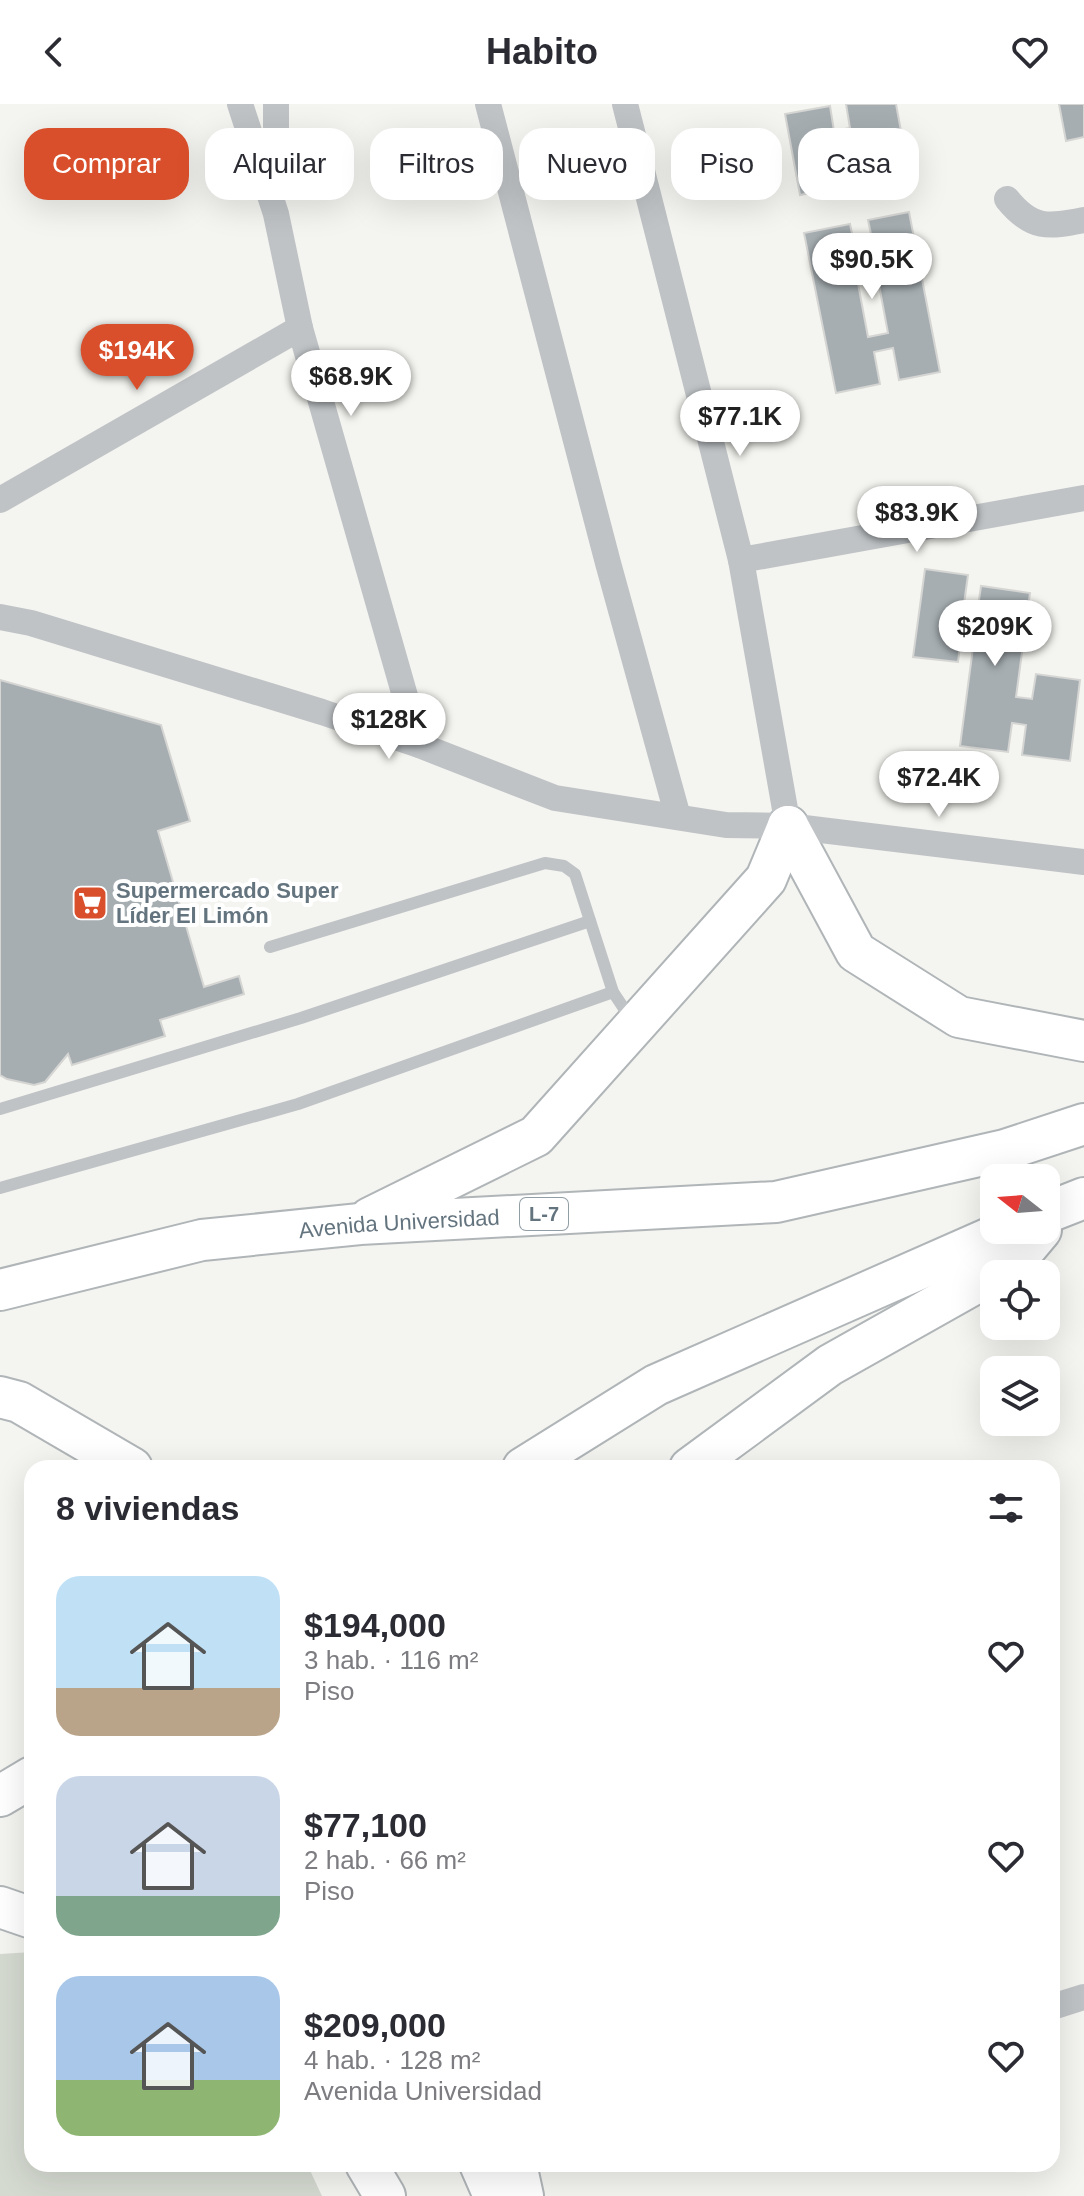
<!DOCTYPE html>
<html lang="es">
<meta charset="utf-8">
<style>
body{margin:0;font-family:Arial,sans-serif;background:#f7f7f7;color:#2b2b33;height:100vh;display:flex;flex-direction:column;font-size:30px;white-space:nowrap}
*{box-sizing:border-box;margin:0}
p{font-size:26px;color:#7c7c81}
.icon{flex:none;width:44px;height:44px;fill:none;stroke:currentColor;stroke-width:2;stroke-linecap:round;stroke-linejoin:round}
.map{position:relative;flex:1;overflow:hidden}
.sheet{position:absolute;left:24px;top:1356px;width:1036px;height:712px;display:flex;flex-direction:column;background:#fff;border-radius:24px;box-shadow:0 8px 32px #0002}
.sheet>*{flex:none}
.hud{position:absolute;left:24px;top:24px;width:1036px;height:72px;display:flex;gap:16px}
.needle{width:52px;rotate:287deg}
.tools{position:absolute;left:980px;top:1060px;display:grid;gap:16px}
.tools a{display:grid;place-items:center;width:80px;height:80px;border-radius:16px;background:#fff;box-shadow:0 8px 32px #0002;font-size:40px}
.price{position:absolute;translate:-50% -68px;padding:0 18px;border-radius:28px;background:#fff;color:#222;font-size:26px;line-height:52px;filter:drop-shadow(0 2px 4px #0008)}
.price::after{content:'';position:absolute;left:50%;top:48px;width:24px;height:18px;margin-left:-12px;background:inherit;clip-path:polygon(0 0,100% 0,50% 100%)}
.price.current{background:#d94f2b;color:#fff}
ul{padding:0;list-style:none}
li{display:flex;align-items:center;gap:24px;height:200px;padding:0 32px}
li span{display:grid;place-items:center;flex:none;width:224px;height:160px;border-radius:24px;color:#555}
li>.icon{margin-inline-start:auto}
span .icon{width:96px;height:96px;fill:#fffc;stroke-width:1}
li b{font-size:34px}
h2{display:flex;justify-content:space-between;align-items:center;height:96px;padding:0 32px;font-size:34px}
.pill{padding:0 28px;border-radius:24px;background:#fff;box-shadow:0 8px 32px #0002;font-size:28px;line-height:72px}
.pill.current{background:#d94f2b;color:#fff}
header{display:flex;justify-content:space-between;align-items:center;height:104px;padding:0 32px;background:#fff;font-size:36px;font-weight:700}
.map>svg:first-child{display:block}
</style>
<header><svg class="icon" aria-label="back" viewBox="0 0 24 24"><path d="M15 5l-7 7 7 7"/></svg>Habito<svg class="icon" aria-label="heart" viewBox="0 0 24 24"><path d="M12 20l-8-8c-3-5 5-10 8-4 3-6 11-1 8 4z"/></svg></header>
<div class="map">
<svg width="1084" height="2092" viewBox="0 0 1084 2092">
<rect width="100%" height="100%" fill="#f4f4f0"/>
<path fill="#d5dad1" d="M32 1848V2060H307L322 2092H0V1850Z"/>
<g fill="#a6aeb2" stroke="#d5d5d3" stroke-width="2" fill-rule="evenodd">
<path d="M846 0H896L909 70 861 79 856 50 841 53 847 82 800 91 785 10 830 2 834 27 850 24Z"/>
<path d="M1059 0H1084V33L1066 37Z"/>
<path d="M909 108 940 268 899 276 893 244 874 248 880 280 836 289 804 129 850 120 854 139 872 135 868 116ZM876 165 888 229 868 233 856 169Z"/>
<path d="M925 465 968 471 963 507 977 510 981 482 1030 489 1016 593 1032 595 1036 570 1080 576 1070 657 1022 651 1026 621 1012 619 1008 648 960 642 974 536 961 534 958 558 913 553Z"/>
<path d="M0 576 161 621 190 717 158 727 204 883 239 872 244 890 160 916 165 932 72 961 68 950 45 978 34 981 7 975 0 971Z"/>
</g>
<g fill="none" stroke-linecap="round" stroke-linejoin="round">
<defs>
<g id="primary">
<path d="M788 722 856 848 959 913 1084 937"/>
<path d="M1046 1109 1084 1094"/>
<path d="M370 1114 536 1032 766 775 788 722"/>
<path id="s1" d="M0 1186 202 1136 360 1120 776 1098 1005 1046 1084 1020"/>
<path d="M0 1293 19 1298 132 1364"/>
<path d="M523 1364 656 1281 1008 1126"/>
<path d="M690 1364 830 1261 1015 1157 1041 1126"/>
<path d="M0 1692 32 1673"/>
<path d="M0 1803 32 1814"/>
<path d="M366 2060 385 2092"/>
<path d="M480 2060 494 2092"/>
<path d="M516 2060 523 2092"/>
</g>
</defs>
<use href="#primary" stroke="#b0b5b8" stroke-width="44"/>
<g stroke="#bfc3c6" stroke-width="12">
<path d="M270 843 545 759 564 762 575 770 613 888 631 915"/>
<path d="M0 1005 301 914 590 817"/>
<path d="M0 1084 298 1000 613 888"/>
</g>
<g stroke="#bfc3c6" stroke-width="26">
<path d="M240 0 276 110 300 224 419 641"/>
<path d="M488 0 608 459 678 713"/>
<path d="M625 0 741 456 788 722"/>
<path d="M276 87V0"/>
<path d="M1007 95C1032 126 1048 123 1084 116"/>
<path d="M0 396 300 224"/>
<path d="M741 456 1084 394"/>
<path d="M0 513 31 519 322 608 419 641 555 694 726 721 788 722 1084 758"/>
<path d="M1052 1903 1084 1893"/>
</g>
<use href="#primary" stroke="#fff" stroke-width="40"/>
</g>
<defs>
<symbol id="supermarket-square" viewBox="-11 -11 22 22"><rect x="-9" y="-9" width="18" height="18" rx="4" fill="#d94f2b" stroke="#fff"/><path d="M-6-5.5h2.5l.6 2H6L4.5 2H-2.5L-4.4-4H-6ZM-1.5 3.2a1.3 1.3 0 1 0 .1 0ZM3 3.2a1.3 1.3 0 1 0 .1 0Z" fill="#fff"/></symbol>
</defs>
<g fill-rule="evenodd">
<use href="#supermarket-square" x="70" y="779" width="40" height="40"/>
</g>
<g text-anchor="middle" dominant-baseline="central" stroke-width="8" stroke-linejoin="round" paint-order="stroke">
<rect fill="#fff" stroke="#929ea5" stroke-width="2" x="520" y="1094" width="48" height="32" rx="6"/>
<g font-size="20" font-weight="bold" fill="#64747f">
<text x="544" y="1110">L-7</text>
</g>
<g font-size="22" font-weight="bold" fill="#64747f" stroke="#fff" text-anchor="start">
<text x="116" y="786">Supermercado Super<tspan x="116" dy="25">Líder El Limón</tspan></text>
</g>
<g font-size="22" fill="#64747f" stroke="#fff">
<text stroke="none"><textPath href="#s1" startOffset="406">Avenida Universidad</textPath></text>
</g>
</g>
</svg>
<div class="tools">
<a><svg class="needle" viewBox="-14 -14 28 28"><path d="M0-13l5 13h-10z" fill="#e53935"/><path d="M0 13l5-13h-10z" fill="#7c7c81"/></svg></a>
<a><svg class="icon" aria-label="locate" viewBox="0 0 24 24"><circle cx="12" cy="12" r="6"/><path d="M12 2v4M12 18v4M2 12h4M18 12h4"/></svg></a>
<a><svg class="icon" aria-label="layers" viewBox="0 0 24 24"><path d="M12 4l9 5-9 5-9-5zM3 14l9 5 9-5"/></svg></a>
</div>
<b class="price" style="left:872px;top:197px">$90.5K</b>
<b class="price current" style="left:137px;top:288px">$194K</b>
<b class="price" style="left:351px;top:314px">$68.9K</b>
<b class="price" style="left:740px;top:354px">$77.1K</b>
<b class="price" style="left:917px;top:450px">$83.9K</b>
<b class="price" style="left:995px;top:564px">$209K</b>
<b class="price" style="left:389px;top:657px">$128K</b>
<b class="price" style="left:939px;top:715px">$72.4K</b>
<div class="hud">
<a class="pill current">Comprar</a>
<a class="pill">Alquilar</a>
<a class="pill">Filtros</a>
<a class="pill">Nuevo</a>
<a class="pill">Piso</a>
<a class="pill">Casa</a>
</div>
<section class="sheet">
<h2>8 viviendas<svg class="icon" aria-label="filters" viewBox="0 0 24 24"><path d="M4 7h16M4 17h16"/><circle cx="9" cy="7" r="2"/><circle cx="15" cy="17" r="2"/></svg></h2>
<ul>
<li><span style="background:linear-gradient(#bfe0f5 70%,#b9a48a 0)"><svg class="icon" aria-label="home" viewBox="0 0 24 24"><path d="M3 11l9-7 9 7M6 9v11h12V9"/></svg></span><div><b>$194,000</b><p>3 hab. · 116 m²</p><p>Piso</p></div><svg class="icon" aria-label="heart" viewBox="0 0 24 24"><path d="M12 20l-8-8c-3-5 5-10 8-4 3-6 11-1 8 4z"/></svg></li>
<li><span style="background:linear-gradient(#c9d6e8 75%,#7fa58c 0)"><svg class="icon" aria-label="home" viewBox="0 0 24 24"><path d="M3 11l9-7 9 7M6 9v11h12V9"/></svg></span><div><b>$77,100</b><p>2 hab. · 66 m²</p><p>Piso</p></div><svg class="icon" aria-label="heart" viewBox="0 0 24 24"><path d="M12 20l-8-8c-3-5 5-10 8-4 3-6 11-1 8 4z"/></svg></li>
<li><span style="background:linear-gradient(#a9c7e8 65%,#8fb573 0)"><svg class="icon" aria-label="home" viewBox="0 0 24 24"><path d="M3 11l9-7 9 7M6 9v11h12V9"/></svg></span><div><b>$209,000</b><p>4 hab. · 128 m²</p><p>Avenida Universidad</p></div><svg class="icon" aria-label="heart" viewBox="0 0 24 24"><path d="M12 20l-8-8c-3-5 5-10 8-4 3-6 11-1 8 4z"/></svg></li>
</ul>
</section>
</div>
